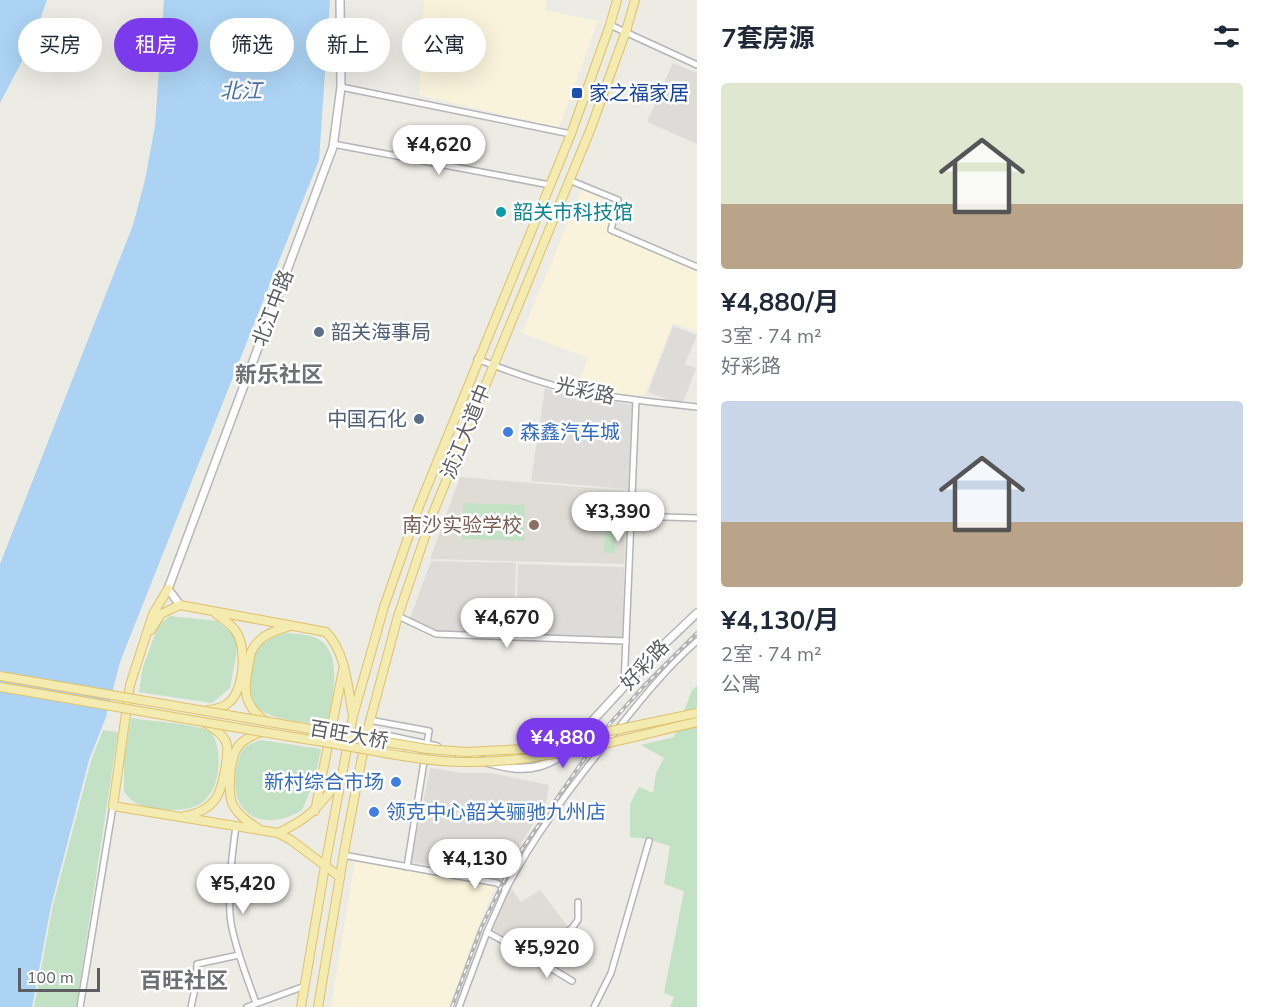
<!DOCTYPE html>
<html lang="zh">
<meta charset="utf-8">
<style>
body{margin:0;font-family:"Nunito Sans","Noto Sans SC",sans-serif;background:#f6f6f7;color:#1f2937;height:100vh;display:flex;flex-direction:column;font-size:22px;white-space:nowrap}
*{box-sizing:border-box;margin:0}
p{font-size:20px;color:#747a83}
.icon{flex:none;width:33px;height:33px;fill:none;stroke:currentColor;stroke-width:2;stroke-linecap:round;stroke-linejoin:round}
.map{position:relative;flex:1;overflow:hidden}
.side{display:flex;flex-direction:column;background:#fff;width:570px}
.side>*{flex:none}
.hud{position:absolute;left:18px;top:18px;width:570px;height:54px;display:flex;gap:12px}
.scale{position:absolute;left:18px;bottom:15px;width:82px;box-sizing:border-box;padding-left:6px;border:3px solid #5c5e62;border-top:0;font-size:16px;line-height:21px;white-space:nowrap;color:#5c5e62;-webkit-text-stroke:4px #fff;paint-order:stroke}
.price{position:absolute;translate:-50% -51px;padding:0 14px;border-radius:21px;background:#fff;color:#222;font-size:20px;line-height:39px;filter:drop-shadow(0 2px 3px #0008)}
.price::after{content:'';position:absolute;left:50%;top:36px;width:18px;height:14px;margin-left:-9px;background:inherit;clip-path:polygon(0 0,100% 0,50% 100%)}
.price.current{background:#7c3aed;color:#fff}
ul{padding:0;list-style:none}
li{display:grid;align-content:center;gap:12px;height:318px;padding:0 24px}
li span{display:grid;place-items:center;height:186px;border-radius:6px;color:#555}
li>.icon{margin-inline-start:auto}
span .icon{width:108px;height:108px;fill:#fffc;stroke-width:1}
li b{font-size:26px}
h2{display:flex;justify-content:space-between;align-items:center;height:72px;padding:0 24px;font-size:26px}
.tag{padding:0 21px;border-radius:27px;background:#fff;box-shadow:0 6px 24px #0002;font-size:21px;line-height:54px}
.tag.current{background:#7c3aed;color:#fff}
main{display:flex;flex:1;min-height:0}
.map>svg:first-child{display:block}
</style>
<main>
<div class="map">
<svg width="697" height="1007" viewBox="0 0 697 1007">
<rect width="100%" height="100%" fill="#ecebe4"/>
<g fill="#f9f3dc">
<path d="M424 0H546L545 10 598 21 559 128 419 95Z"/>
<path d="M582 188 614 202 607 231 697 271V332L673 323 644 396 605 392 578 384 588 358 522 333Z"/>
<path d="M355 860 496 885 478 927 449 1007H331Z"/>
</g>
<g fill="#dedcd8">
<path d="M673 63 697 73V144L647 122Z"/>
<path d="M673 326 697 335 685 364 696 368 682 405 648 392Z"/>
<path d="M545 388 632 405 628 489 531 481Z"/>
<path d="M431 561 516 563 514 634 436 632 410 618Z"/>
<path d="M518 564 624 567 623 637 516 634Z"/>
<path d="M430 768 462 773H491L549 785 546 802 500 879 411 862Z"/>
</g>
<g fill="#dfdcd5">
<path d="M460 477 628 491 624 564 430 559Z"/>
<path d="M509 885 521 902 540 890 569 928 533 956 488 932Z"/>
</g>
<g fill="#c3e1c4">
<path d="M606 500 618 501 617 525 605 524Z"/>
<path d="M463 503 525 505 524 541 462 539Z"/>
<path d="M605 529H616L615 553H604Z"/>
<path d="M170 616 217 621 233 634 237 646 236 656 230 688 212 703 139 692 143 667 158 626Z"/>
<path d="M288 633C297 634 307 634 316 638 345 651 332 700 327 725 308 722 263 721 253 702 247 691 254 663 255 650 266 641 274 635 288 633Z"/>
<path d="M697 686V1007H670L674 997 664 993 684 891 664 884 670 846 648 839 630 837V804L639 787 653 793 656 773 664 758 641 745 674 737 692 690Z"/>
<path d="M131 718C147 721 198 724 209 731 215 736 217 745 218 752 220 769 217 788 205 800 192 814 149 812 134 802 130 799 127 795 124 792V761Z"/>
<path d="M103 730 118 732 76 1007H34L53 905 91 761Z"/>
<path d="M261 740 321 749 314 782 302 810C265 833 228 816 236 770 238 763 239 754 244 748 249 744 255 742 261 740Z"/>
</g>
<g fill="#acd3f4">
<path d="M0 0H47L32 42 0 103Z"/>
<path d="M164 0H330L319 160 120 662 106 717 89 760 51 906 32 1007H0V564L133 225 145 180 155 126Z"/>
</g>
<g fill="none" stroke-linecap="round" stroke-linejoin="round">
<defs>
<g id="street">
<path d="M610 25 697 65"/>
<path d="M341 87 571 134"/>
<path d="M333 144 550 185"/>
<path d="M569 180 618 200 611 230 697 267"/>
<path d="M477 359C503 369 529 379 556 386 602 397 650 402 697 407"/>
<path d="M631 516 697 518"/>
<path d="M398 616 436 634 626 641"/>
<path d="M624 686 636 400"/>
<path d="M369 720 429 731 407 867"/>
<path d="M236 826C232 854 227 896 231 923 236 951 247 977 256 1003"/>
<path d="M343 855 497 883 506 889 487 932 459 1007"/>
<path d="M506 889C534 836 570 788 608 741 636 706 663 671 697 641"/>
<path d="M487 932 534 958 572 928 578 920V902"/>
<path d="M534 958 572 981"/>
<path d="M80 1007 113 806"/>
<path d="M191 1007 196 984 197 964 239 955"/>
<path d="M247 1007 305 986"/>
<path d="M594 1007 611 973 649 841"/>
</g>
<g id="secondary">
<path d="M180 605 168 589 333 147 341 87 340 0"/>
<path d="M367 732 437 747"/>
<path d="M459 754C494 764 526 779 559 757L657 651 697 613"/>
</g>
<g id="primary">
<path d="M168 589 153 614 130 685 113 806 278 833 291 840 340 877"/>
<path d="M151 630 161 614 180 605 326 632C345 651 348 686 352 711"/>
<path d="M205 711C212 709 221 709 227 704 244 692 247 650 237 633 232 625 224 619 216 614"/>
<path d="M265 721C237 700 246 682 251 652 259 635 274 631 290 626"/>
<path d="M315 811 343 670"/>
<path d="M185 816C217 810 222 792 226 763 227 756 229 746 225 740 221 732 211 727 204 722"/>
<path d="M259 829C250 823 240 817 234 807 226 795 230 754 240 744 246 738 254 735 261 732"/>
<path d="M278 833C310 818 317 808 339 781"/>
<path d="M301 1007 325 866 353 716 384 607 418 509 571 134 610 25 617 0"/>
<path d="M318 1007 346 841 367 732 398 616 433 513 591 128 626 31 635 0"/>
</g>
</defs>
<use href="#street" stroke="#b4b5b9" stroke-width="8"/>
<use href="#secondary" stroke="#b5b7bc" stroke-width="10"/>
<use href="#primary" stroke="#dfc16a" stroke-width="10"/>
<use href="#street" stroke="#fff" stroke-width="5"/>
<use href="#secondary" stroke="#fff" stroke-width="7"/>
<use href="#primary" stroke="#f4ebb0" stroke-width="8"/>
<defs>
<path id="rail" d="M452 1007 481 928 513 862 605 729 644 686 697 633"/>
</defs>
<use href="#rail" stroke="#b3b4b4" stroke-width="4"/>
<use href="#rail" stroke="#fff" stroke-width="1.5" stroke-dasharray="4.5" stroke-linecap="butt"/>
<defs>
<g id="primary-bridge">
<path d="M0 676 427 749 466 752 525 749 697 713"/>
<path d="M0 687C106 705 211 724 317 741 363 748 419 762 465 762 543 763 622 739 697 722"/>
</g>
</defs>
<use href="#primary-bridge" stroke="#dfc16a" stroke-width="10" stroke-linecap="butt"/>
<use href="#primary-bridge" stroke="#f4ebb0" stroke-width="8"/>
</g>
<rect fill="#1a4fb4" stroke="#fff" stroke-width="2" x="571" y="87" width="12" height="12" rx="3"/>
<circle fill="#0f9aa8" stroke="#fff" stroke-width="2" cx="501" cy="212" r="6"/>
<g fill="#5c6f8a" stroke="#fff" stroke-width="2">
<circle cx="319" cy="332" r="6"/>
<circle cx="419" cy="419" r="6"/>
</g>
<g fill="#3f7fe0" stroke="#fff" stroke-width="2">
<circle cx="508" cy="432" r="6"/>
<circle cx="396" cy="782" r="6"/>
<circle cx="374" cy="812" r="6"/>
</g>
<circle fill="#8d6e63" stroke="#fff" stroke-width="2" cx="534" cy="525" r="6"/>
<g text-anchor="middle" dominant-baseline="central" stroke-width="5" stroke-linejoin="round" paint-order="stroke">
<g font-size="20" fill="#164399" stroke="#fff" text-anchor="start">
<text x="589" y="93">家之福家居</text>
</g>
<g font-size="20" fill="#0d838f" stroke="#fff" text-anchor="start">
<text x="513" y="212">韶关市科技馆</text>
</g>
<g font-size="20" fill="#5c5e62" stroke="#fff">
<text transform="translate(273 308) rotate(-69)">北江中路</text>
<text transform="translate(585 391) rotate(12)">光彩路</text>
<text transform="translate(466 432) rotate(-68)">浈江大道中</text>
<text transform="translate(645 665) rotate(-47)">好彩路</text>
<text transform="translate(349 735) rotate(10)">百旺大桥</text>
</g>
<g font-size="20" fill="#4e5e75" stroke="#fff" text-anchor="start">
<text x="331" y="332">韶关海事局</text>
<text x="407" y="419" text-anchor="end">中国石化</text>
</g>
<g font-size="20" fill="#366cbe" stroke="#fff" text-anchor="start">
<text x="520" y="432">森鑫汽车城</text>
<text x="384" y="782" text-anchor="end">新村综合市场</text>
<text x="386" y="812">领克中心韶关骊驰九州店</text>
</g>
<g font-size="20" fill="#785e54" stroke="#fff" text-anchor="end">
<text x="522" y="525">南沙实验学校</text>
</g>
<g font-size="21" font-style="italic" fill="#4c74a4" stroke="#fff">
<text x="241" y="91">北江</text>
</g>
<g font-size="22" font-weight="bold" fill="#6d7074" stroke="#fff">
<text x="279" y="375">新乐社区</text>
<text x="184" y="981">百旺社区</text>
</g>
</g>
</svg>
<div class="scale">100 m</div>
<b class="price" style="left:439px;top:176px">¥4,620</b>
<b class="price" style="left:618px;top:543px">¥3,390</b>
<b class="price" style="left:507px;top:649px">¥4,670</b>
<b class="price current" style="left:563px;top:769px">¥4,880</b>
<b class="price" style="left:475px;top:890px">¥4,130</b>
<b class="price" style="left:243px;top:915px">¥5,420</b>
<b class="price" style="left:547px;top:979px">¥5,920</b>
<div class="hud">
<a class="tag">买房</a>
<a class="tag current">租房</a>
<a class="tag">筛选</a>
<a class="tag">新上</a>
<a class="tag">公寓</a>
</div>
</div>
<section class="side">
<h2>7套房源<svg class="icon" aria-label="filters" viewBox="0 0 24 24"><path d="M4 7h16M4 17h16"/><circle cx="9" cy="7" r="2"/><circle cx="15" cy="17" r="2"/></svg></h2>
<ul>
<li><span style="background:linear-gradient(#dfe7d0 65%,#b9a48a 0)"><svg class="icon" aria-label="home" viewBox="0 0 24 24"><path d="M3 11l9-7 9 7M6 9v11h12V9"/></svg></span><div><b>¥4,880/月</b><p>3室 · 74 m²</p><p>好彩路</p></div></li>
<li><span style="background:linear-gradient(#c9d6e8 65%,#b9a48a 0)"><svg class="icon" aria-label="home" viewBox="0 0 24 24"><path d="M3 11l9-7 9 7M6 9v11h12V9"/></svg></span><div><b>¥4,130/月</b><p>2室 · 74 m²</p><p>公寓</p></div></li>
</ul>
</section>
</main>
